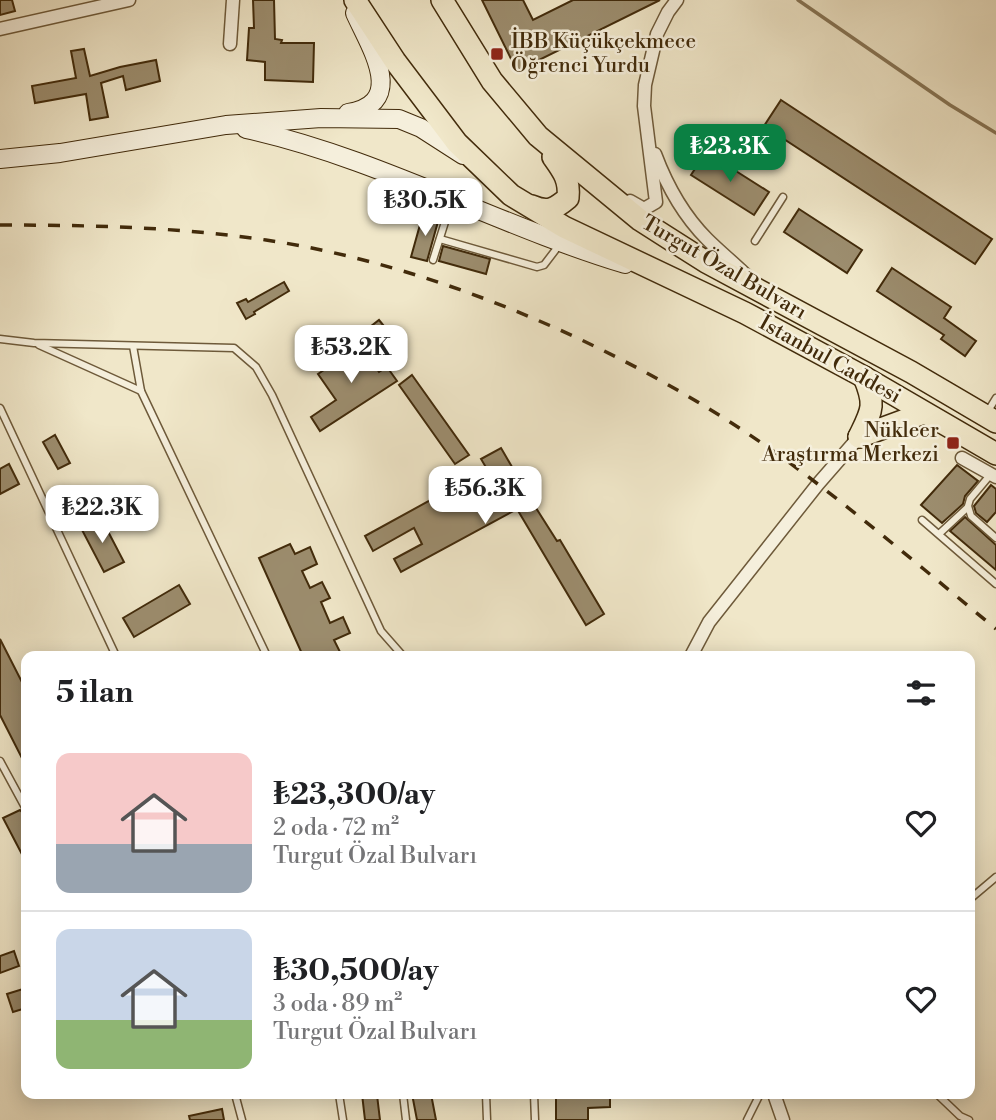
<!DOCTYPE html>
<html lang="tr">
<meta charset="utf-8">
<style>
body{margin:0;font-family:"Libre Bodoni",serif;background:#f2f2f2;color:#202124;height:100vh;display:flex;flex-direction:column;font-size:26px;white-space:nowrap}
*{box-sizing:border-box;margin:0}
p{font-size:23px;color:#757577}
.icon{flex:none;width:38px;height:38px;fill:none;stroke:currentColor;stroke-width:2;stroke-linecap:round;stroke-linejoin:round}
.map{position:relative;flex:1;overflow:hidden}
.side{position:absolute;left:21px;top:651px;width:954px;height:448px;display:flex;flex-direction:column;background:#fff;border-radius:14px;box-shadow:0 4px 18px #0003}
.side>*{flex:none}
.price{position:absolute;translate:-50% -60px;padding:0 16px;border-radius:14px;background:#fff;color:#222;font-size:23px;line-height:46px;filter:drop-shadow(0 2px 4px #0008)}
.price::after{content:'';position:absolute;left:50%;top:42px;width:21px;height:16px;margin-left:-10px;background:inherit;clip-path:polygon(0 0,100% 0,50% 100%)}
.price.selected{background:#0b8043;color:#fff}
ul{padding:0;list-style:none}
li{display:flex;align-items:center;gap:21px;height:175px;padding:0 35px}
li+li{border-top:2px solid #e0e0e0}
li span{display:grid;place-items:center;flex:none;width:196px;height:140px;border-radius:14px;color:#555}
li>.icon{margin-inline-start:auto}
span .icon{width:84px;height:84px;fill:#fffc;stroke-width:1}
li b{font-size:30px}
h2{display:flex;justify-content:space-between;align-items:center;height:84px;padding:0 35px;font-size:30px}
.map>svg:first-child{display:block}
</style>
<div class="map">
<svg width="996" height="1120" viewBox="0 0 996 1120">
<rect width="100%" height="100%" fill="#f0e7c9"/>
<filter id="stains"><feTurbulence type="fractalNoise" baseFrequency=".00286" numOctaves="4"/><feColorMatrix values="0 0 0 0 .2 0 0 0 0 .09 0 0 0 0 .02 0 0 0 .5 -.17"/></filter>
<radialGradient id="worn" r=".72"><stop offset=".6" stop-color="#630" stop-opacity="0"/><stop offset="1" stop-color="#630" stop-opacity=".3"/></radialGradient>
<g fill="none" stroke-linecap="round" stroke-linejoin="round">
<path stroke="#877556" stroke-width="3.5" d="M798 0 950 105 996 133"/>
</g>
<g fill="#9c8d6e" stroke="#422b0b" stroke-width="2">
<path d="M0 0H12L15 11 0 15Z"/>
<path d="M253 0H274L275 39 282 40 281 43H314L313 82 265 80V62L247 60 249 28H254Z"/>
<path d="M482 0H523L533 20 573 0H660L517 71Z"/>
<path d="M84 49 90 76 120 67 156 60 160 81 126 90 123 76 101 83 108 117 90 120 86 94 35 103 32 86 76 78 71 51Z"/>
<path d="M781 100 992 239 975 264 764 126Z"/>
<path d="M706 152 769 192 754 215 691 175Z"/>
<path d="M799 209 862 250 847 273 784 232Z"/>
<path d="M423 214 439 218 427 261 411 257Z"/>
<path d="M443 246 490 259 486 274 439 261Z"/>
<path d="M892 268 951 307 944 318 976 341 965 356 941 339 944 335 877 291Z"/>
<path d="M284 282 289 291 254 312 255 314 246 319 237 303 246 299 248 302Z"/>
<path d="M379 320 392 336 384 344 370 327Z"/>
<path d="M361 345 379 372 387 367 397 381 320 431 311 417 336 400 318 374Z"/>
<path d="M412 375 469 455 455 464 399 385Z"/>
<path d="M55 435 70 463 58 469 43 442Z"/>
<path d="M501 448 519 479 516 481 533 510 536 508 557 541 560 540 604 614 586 625 517 509 401 572 394 559 422 544 414 528 373 551 365 536 487 469 481 459Z"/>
<path d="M9 464 19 484 0 494V469Z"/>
<path d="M957 465 978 481 965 496 963 504 942 523 921 505Z"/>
<path d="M991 485 996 489V512L987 522 976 513 974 506Z"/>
<path d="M965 517 996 545V570L950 531Z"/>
<path d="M101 518 124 562 104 572 81 528Z"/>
<path d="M290 544 295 554 310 547 317 564 302 571 310 588 322 582 330 598 321 602 330 623 343 617 350 633 334 640 342 656H303L259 558Z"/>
<path d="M179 585 190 604 134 637 123 618Z"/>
<path d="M0 639 26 690V766L0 715Z"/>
<path d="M20 810 26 816V862L3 818Z"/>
<path d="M14 951 19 966 0 973V956Z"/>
<path d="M26 988V1008L13 1012 7 994Z"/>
<path d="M362 1094 377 1095 380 1120H365Z"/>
<path d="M412 1094H431L436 1120H417Z"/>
<path d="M556 1094H610V1107L588 1108V1120H556Z"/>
<path d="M222 1109 224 1120H190L189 1116Z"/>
</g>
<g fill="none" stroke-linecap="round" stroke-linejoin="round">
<defs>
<g id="lane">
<path d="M440 239 537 267 544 265 560 244"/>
<path d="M755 241 783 197"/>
<path d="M433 260 445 222"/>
<path d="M0 339 34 343 234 348 256 367 272 395 381 631 403 656"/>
<path d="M39 345 141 391"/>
<path d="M133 346 141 391 267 656"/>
<path d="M0 408 116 656"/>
<path d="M988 411 996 398"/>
<path d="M991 474 970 499 968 506 971 516 996 538"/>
<path d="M922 520 996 584"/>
<path d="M939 534 968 507"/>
<path d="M0 761 26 809"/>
<path d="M970 899 996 877"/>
<path d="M235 1094 242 1120"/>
<path d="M339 1094 343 1120"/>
<path d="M403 1094 406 1120"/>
<path d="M486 1094 487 1120"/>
<path d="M534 1094 535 1120"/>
<path d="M937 1094 960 1116 969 1120"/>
<path d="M747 1120 760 1094"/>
</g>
<g id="street">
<path d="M0 29 129 0"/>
<path d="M230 44 233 0"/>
<path d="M655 154C667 186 683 215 707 239 720 252 735 264 748 277"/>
<path d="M630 201 644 209 656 202 644 106 645 85 657 34 668 12 677 0"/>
<path d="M962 458 996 477"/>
<path d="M691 656 709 622 818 484 859 437"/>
<path d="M774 1094 783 1120"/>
</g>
<g id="secondary">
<path d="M348 113C408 103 370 47 355 13"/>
<path d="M246 129C378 158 496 225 625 264"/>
<path d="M0 159 60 153 226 125 321 118 399 119 421 128 463 155"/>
</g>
<g id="primary">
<path d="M355 0 395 61 457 143 511 195 564 227 745 313 864 377 996 454"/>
<path d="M442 0 492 81 538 136 640 220 706 262 911 372 996 422"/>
<path d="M532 206C548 213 555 209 568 198 570 180 563 171 553 157"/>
<path d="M859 437 924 413"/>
<path d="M859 437C872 410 876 406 864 377"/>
</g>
</defs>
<use href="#lane" stroke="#6e5a3a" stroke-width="9"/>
<use href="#street" stroke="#6e5a3a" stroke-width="15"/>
<use href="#secondary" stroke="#422b0b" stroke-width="20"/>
<use href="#primary" stroke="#422b0b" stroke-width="24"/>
<use href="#lane" stroke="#f5efdc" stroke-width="6"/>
<use href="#street" stroke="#f5efdc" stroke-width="12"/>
<use href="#secondary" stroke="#f5efdc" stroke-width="18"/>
<use href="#primary" stroke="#f0e7c9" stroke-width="21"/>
<path stroke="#422b0b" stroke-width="3.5" stroke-dasharray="12 12" stroke-linecap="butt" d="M0 225C89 225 178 227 266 240 449 267 655 361 802 472 868 522 932 576 996 629"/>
</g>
<g fill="#8f2418" stroke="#f5efdc" stroke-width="2.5">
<rect x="490" y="47" width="14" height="14" rx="3.5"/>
<rect x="946" y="436" width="14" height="14" rx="3.5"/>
</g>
<g text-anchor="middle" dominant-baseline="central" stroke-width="5" stroke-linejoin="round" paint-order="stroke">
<g font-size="21" fill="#422b0b" stroke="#f5efdc" text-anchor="start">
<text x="511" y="42">İBB Küçükçekmece<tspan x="511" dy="24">Öğrenci Yurdu</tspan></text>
<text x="939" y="431" text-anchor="end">Nükleer<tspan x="939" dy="24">Araştırma Merkezi</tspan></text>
</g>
<g font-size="21" fill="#422b0b" stroke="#f5efdc">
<text transform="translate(724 268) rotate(30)">Turgut Özal Bulvarı</text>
<text transform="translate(830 360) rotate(29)">İstanbul Caddesi</text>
</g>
</g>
<rect width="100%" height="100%" filter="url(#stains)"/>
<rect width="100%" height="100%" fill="url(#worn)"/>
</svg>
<b class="price selected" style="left:730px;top:184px">₺23.3K</b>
<b class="price" style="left:425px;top:238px">₺30.5K</b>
<b class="price" style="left:351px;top:385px">₺53.2K</b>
<b class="price" style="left:485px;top:526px">₺56.3K</b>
<b class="price" style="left:102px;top:545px">₺22.3K</b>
<section class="side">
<h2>5 ilan<svg class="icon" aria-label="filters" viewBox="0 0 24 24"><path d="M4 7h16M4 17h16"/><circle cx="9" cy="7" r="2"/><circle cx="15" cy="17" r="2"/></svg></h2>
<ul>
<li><span style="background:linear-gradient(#f6c9c9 65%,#9aa5b1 0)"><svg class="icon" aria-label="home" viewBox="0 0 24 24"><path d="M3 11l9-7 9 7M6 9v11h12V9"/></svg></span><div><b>₺23,300/ay</b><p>2 oda · 72 m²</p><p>Turgut Özal Bulvarı</p></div><svg class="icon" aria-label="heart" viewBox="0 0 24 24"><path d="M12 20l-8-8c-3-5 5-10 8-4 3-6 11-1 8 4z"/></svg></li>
<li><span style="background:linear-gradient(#c9d6e8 65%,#8fb573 0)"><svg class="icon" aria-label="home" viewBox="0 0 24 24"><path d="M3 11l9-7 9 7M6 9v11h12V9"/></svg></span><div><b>₺30,500/ay</b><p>3 oda · 89 m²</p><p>Turgut Özal Bulvarı</p></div><svg class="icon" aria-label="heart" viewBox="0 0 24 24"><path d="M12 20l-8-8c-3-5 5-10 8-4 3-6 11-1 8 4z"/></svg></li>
</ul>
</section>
</div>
